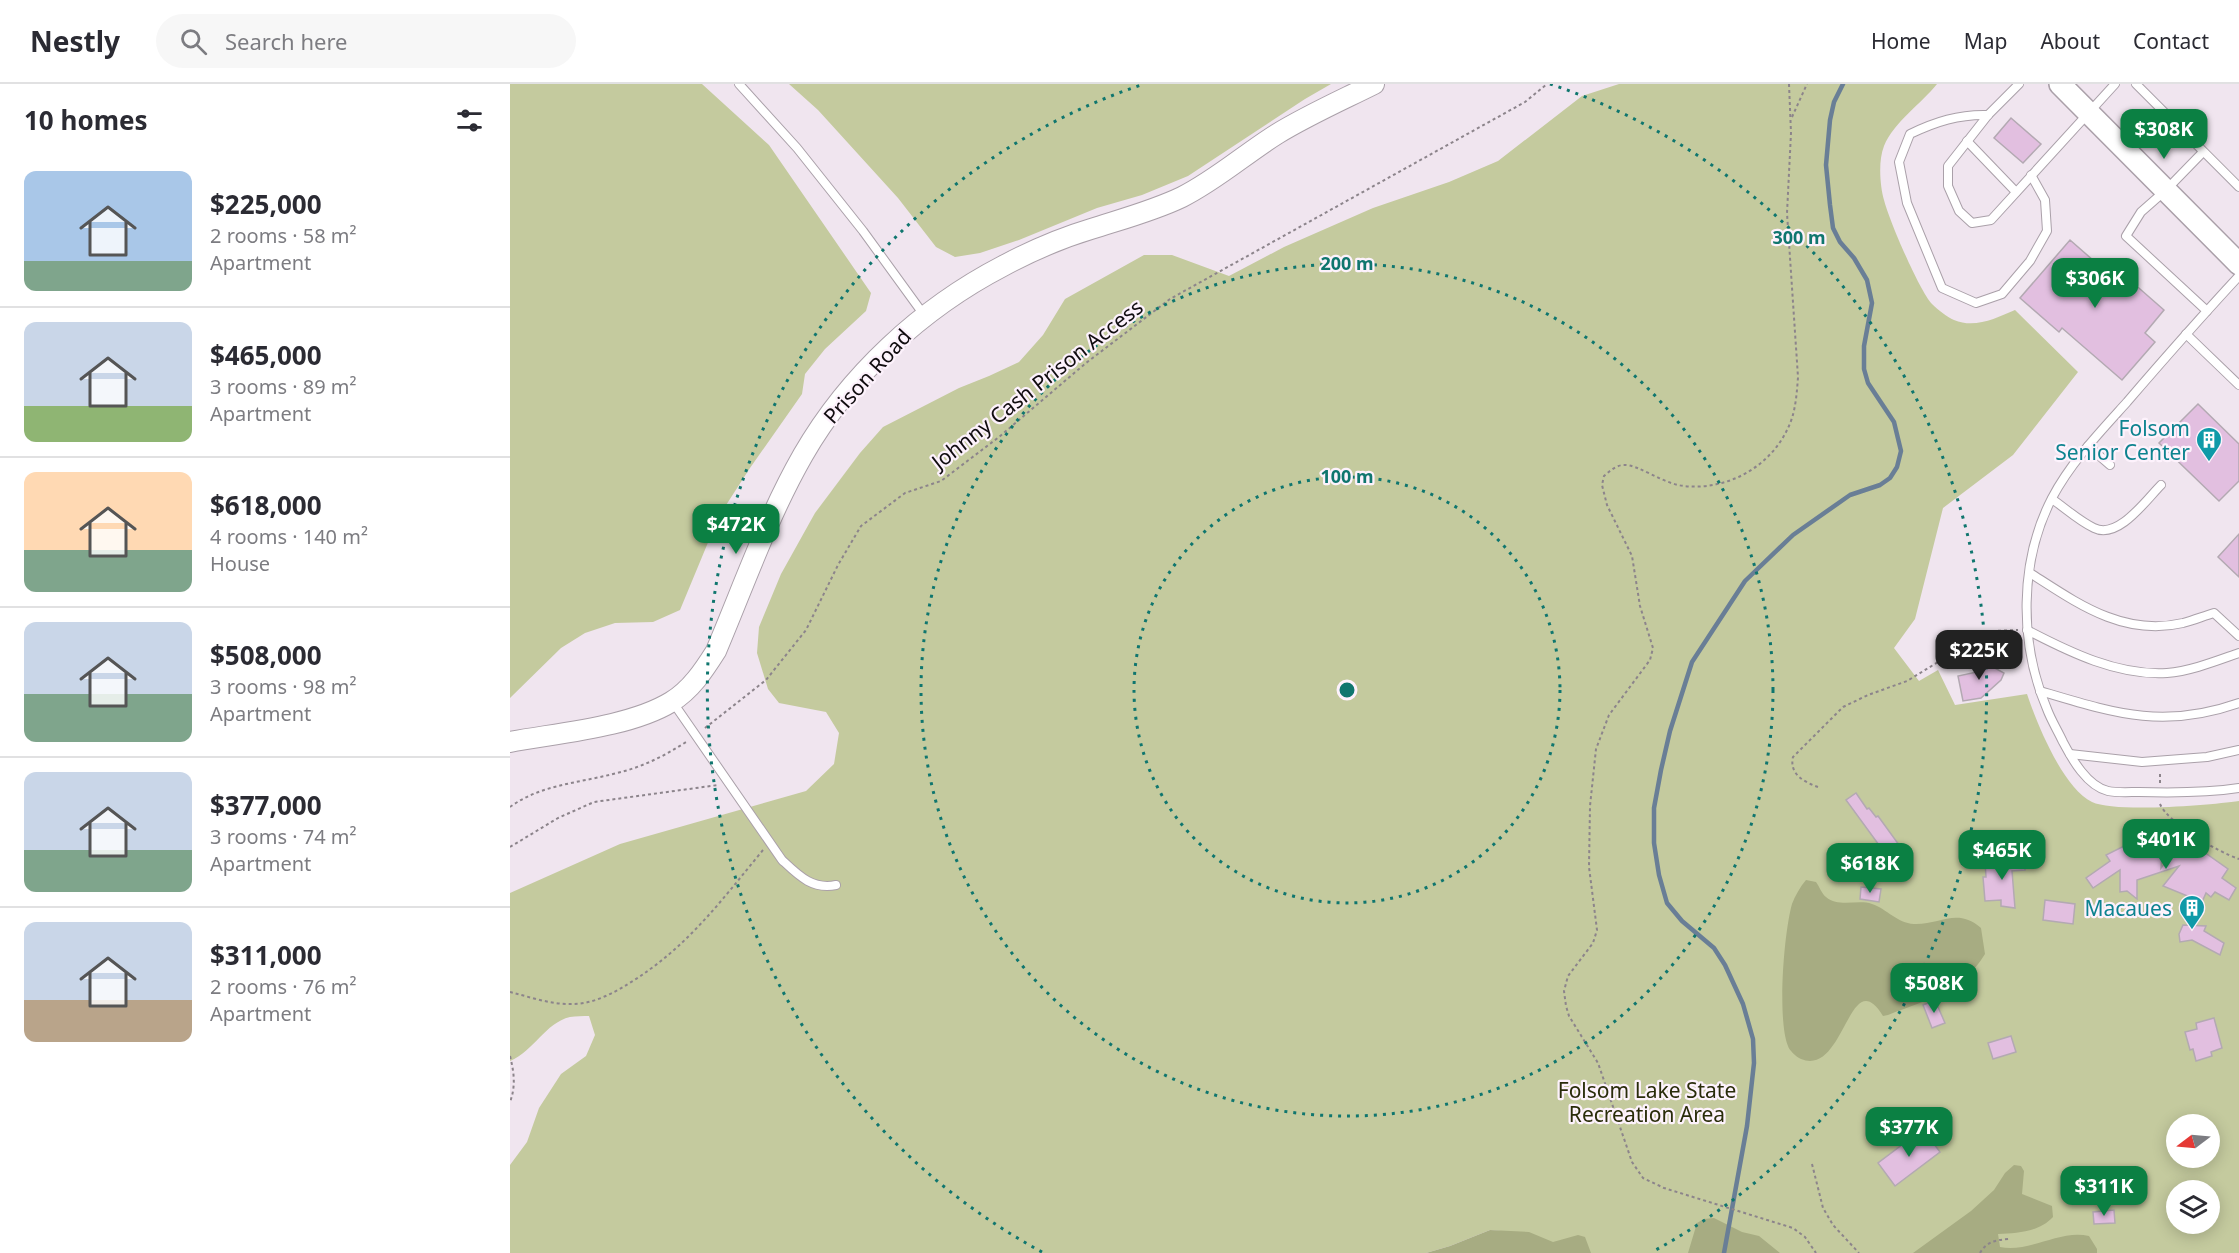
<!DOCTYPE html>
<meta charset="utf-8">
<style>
body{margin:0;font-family:"Noto Sans",sans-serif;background:#f7f7f7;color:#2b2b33;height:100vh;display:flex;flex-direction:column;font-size:22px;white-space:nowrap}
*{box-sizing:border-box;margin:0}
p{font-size:20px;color:#7c7c81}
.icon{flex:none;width:33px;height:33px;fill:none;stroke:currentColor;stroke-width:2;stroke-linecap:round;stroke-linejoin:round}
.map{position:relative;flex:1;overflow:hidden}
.details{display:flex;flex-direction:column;background:#fff;width:510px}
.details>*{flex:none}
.needle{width:39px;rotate:254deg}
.buttons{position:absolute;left:1656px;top:1030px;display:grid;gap:12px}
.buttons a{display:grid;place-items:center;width:54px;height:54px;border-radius:50%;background:#fff;box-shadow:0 3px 15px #0003;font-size:30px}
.price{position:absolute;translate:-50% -51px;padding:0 14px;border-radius:12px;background:#0b8043;color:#fff;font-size:20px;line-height:39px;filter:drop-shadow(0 2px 3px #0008)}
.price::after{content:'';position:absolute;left:50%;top:36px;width:18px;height:14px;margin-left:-9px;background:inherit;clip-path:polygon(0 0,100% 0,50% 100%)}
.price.active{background:#222;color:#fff}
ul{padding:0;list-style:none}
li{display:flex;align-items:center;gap:18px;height:150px;padding:0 24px}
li+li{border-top:2px solid #e1e1e2}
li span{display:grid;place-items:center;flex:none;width:168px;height:120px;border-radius:12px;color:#555}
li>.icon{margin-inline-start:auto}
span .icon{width:72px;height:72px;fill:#fffc;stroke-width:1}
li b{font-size:26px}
h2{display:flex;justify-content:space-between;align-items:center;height:72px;padding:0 24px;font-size:26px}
header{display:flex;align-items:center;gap:36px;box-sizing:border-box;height:84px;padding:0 30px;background:#fff;border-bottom:2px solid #e1e1e2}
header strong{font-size:28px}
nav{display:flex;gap:33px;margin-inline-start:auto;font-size:21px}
.search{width:420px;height:54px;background:#f7f7f7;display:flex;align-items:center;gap:15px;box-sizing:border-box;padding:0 21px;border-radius:33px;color:#7c7c81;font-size:22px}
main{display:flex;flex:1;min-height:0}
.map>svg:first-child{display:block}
</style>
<header>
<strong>Nestly</strong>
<div class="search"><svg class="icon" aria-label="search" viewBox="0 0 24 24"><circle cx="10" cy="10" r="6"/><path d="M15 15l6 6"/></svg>Search here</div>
<nav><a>Home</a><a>Map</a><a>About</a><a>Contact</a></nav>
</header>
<main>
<section class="details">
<h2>10 homes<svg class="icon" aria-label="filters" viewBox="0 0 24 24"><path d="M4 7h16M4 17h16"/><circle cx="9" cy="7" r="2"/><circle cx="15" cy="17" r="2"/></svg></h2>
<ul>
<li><span style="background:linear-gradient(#a9c7e8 75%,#7fa58c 0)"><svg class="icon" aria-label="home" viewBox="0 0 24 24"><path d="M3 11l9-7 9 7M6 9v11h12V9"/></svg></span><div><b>$225,000</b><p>2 rooms · 58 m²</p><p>Apartment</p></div></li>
<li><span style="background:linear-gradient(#c9d6e8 70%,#8fb573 0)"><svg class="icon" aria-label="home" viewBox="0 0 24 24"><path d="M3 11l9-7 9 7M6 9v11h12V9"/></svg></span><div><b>$465,000</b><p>3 rooms · 89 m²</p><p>Apartment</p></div></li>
<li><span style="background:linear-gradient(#ffd9b3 65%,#7fa58c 0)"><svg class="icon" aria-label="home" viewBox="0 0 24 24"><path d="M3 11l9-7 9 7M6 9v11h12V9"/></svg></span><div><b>$618,000</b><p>4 rooms · 140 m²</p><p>House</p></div></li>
<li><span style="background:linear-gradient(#c9d6e8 60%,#7fa58c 0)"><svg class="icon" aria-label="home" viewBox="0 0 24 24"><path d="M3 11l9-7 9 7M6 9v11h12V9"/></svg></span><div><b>$508,000</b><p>3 rooms · 98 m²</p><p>Apartment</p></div></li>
<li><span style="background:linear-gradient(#c9d6e8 65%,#7fa58c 0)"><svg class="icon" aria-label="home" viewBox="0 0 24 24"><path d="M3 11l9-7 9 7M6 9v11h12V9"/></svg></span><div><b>$377,000</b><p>3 rooms · 74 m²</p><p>Apartment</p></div></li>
<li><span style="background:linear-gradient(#c9d6e8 65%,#b9a48a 0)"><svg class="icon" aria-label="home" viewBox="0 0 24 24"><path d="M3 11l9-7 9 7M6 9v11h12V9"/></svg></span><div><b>$311,000</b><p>2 rooms · 76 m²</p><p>Apartment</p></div></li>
</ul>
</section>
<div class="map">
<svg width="1729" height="1169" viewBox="0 0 1729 1169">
<rect width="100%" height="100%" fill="#f0e5ef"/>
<g fill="#c4ca9e" fill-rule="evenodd">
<path d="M0 0H192L259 61 361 209 356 227 315 265 295 290 292 310 240 384 209 432 170 526 143 538 105 539 75 549 51 564 0 614Z"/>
<path d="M279 0H821L795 15 678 92 632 111 587 124 509 156 470 169 445 173 426 163 388 114 308 26Z"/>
<path d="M1109 0H1427C1411 20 1384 38 1374 62 1368 77 1370 102 1374 116 1379 136 1409 206 1422 220 1427 225 1437 233 1444 236 1465 245 1486 234 1505 226L1568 288 1503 371 1433 424 1405 535 1384 564 1409 597 1428 586 1445 621 1517 610C1527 640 1553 704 1582 718 1605 729 1701 721 1729 717V1169H999L1002 1148 980 1146 940 1162 916 1169H0V1081L17 1058 29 1024 51 990 76 972 85 951 79 932C73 932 66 932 60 933 35 939 24 967 0 977V809L110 760 296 707 324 680 329 649 316 628 269 619 258 605 247 569 249 543 271 490 305 429 350 369 373 343 449 304 479 292 509 278 533 251 555 215 634 171H662L719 192 774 163 863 124 939 98 988 77 1072 12ZM1666 1041H1700V1074H1666ZM1666 1107H1700V1140H1666Z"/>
</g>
<g fill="#a7ac82">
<path d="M1296 796 1306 798C1309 802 1312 810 1316 813 1329 824 1348 815 1362 820 1377 825 1387 839 1404 840 1430 841 1447 823 1471 844L1475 870C1451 909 1418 915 1378 931L1373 932C1339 877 1335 993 1291 975 1286 973 1279 966 1278 962 1267 935 1274 848 1282 820 1285 812 1290 803 1296 796Z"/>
<path d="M1504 1081 1511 1082 1514 1087 1512 1110 1542 1122 1543 1133C1529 1148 1508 1149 1488 1150L1490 1163C1520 1169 1550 1145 1579 1152L1587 1165V1169H1403L1461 1127 1484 1106 1495 1089Z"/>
<path d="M1204 1134 1232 1148 1249 1152 1270 1169H1178L1187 1139 1194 1135Z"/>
<path d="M980 1146 1019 1148 1043 1158 1068 1151 1075 1153 1081 1169H916L940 1162Z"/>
</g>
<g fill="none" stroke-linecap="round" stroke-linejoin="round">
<path stroke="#697e96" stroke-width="4.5" d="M1214 1169 1237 1042 1244 979 1243 955 1233 920 1215 881 1204 864 1172 837 1157 819 1149 791 1144 759V724L1151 686 1160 647 1182 578 1235 497 1283 451 1340 411 1370 401 1380 394 1387 383 1391 367 1384 338 1358 299 1354 285V262L1362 219 1357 196 1344 174 1330 158 1323 144 1320 121 1316 81 1320 36 1324 18 1333 0"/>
</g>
<g fill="#e2bfe0" stroke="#b3a9b2" stroke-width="1.5">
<path d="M1501 34 1531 60 1513 79 1484 54Z"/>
<path d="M1560 156 1608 198 1614 191 1654 226 1635 249 1645 258 1612 296 1552 244 1549 248 1510 214Z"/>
<path d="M1688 320 1729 360V397L1709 417 1649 359Z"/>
<path d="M1729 450V493L1708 473Z"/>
<path d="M1480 577 1481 582 1494 589 1491 596 1471 614 1453 617 1448 592 1467 588 1466 580Z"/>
<path d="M1346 709 1357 725 1359 724 1366 733 1368 732 1400 776 1389 784 1379 771 1377 772 1336 716Z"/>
<path d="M1639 752 1653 753 1651 784 1674 754 1718 785 1712 794 1726 804 1719 816 1705 808 1701 813 1696 809 1692 818 1653 802 1669 782 1627 796V815L1617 807 1610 808V786L1583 804 1576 794 1600 777 1596 771 1618 760 1624 763 1638 759Z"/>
<path d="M1515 775V786L1502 787 1505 824 1491 822V816L1475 817 1473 793H1476L1475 778Z"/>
<path d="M1351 803 1371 805 1369 818 1350 815Z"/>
<path d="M1535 816 1565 820 1563 840 1533 836Z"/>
<path d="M1673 841 1696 842 1694 847 1714 859 1710 871 1682 856 1670 858 1669 850Z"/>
<path d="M1425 916 1435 939 1422 944 1413 921Z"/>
<path d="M1704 934 1712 964 1701 968 1702 972 1686 977 1683 965 1680 966 1675 948 1687 945 1686 939Z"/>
<path d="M1501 952 1506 968 1483 975 1478 959Z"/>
<path d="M1413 1045 1430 1068 1385 1102 1368 1079Z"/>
<path d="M1604 1126 1605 1139 1584 1140 1583 1128Z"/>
</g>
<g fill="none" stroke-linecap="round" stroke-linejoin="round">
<defs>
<g id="service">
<path d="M229 0 287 64 353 147 414 231"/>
<path d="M1509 0 1478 31 1438 82V102L1449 127 1462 139 1481 136 1605 0"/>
<path d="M1626 0 1729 103"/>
<path d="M1478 31C1449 30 1425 38 1400 50L1389 78 1397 119 1432 204 1466 219 1492 210 1520 177 1537 147 1535 116 1521 91"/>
<path d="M1457 57 1506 108"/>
<path d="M1693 68 1656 106 1631 128 1616 152 1697 227"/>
<path d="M1729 192C1691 233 1654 275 1617 318 1590 348 1561 378 1542 414 1509 478 1509 559 1537 625 1541 636 1548 647 1553 658 1562 675 1577 702 1598 707 1607 709 1620 708 1629 708 1663 709 1696 709 1729 704"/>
<path d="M1676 250 1729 301"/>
<path d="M1578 362 1600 381"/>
<path d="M1542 415C1555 424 1569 437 1584 444 1608 456 1636 416 1651 401"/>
<path d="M1520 489C1567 519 1613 553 1673 539 1684 536 1694 532 1704 529L1729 552"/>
<path d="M1517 546C1559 568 1608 592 1657 589 1681 587 1706 577 1729 569"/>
<path d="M1530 607C1604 629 1653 646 1729 619"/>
<path d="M162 617 272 776C288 791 302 806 326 801"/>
<path d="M1560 670 1632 678 1697 673 1729 666"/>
</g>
<path id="tertiary" d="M0 658C48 649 120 643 161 618 181 606 194 586 206 567 234 501 258 432 293 371 339 291 412 224 493 182 521 167 551 154 581 145 612 135 643 127 672 113 706 96 735 70 767 50 798 31 832 16 864 0"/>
<path id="secondary" d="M1550 0 1729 180"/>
</defs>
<use href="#service" stroke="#aaa0a9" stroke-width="10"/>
<use href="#tertiary" stroke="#aaa0a9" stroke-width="22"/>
<use href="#secondary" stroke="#aaa0a9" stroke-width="24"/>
<g stroke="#8c848b" stroke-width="2" stroke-dasharray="3 3" stroke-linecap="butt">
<path d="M1279 0 1281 49 1277 129 1288 293C1287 307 1286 321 1282 334 1267 379 1221 407 1174 402 1153 400 1128 380 1114 381 1106 381 1100 387 1094 392L1092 401 1097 421 1122 472 1130 522 1143 564 1140 576 1099 631 1086 665 1080 722 1079 783 1087 846 1083 859 1058 892 1054 907 1056 922 1059 932 1088 979 1122 1078 1133 1094 1154 1104 1283 1144 1295 1153 1306 1169"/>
<path d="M1282 33 1297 0"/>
<path d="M195 644 256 596 296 546 328 481 351 442 395 409 431 397 489 353 576 279 660 215 1015 18 1037 0"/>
<path d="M1650 699V690"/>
<path d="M1308 703C1294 698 1279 690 1283 673L1333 623 1358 611 1397 597 1474 550 1483 547 1508 546"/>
<path d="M1650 720C1658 739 1708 768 1729 775"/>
<path d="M0 723C30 701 68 699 103 690 130 684 153 673 176 658"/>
<path d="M0 763 48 734 84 718 208 701"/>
<path d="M0 908C20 913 42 921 63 920 82 920 102 910 118 900 177 864 210 818 253 766"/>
<path d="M0 972C4 988 6 1002 0 1018"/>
<path d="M1302 1080 1313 1124 1323 1141 1349 1169"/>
<path d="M1470 1169C1477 1157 1486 1156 1499 1155"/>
</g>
<use href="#service" stroke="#fff" stroke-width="8"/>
<use href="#tertiary" stroke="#fff" stroke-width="20"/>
<use href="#secondary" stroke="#fff" stroke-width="21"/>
</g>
<g fill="none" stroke="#0f766e" stroke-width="3" stroke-dasharray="3 6">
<circle cx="837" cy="606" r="213"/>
<circle cx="837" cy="606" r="426"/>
<path d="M532 1168A639 639 0 0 1 634 0M1040 0A639 639 0 0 1 1142 1168"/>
</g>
<defs>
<symbol id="building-pin" viewBox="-11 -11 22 30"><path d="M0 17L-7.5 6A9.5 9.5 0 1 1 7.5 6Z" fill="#0f9aa8" stroke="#fdf2fc"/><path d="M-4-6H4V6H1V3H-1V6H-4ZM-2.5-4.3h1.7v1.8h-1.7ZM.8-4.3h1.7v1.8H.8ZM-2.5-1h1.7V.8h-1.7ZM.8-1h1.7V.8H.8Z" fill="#fff"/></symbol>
</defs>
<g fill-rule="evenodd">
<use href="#building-pin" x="1684" y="341" width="30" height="40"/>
<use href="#building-pin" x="1667" y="809" width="30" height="40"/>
</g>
<g text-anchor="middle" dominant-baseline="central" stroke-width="4.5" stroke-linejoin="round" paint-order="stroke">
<g font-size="21" fill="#100c0f" stroke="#fdf2fc">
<text transform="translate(357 292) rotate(-48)">Prison Road</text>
<text transform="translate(527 300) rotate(-38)">Johnny Cash Prison Access</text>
</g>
<g font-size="21" fill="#0d838f" stroke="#fdf2fc" text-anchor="end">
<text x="1680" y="344">Folsom<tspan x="1680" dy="24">Senior Center</tspan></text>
<text x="1662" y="824">Macaues</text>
</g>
<g font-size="21" fill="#292c09" stroke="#fdf2fc">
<text x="1137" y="1006">Folsom Lake State<tspan x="1137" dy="24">Recreation Area</tspan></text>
</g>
</g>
<circle cx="837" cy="606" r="9" fill="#0f766e" stroke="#fdf2fc" stroke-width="3"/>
<g font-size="18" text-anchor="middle" font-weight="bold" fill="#0f766e" stroke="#fdf2fc" stroke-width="4.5" stroke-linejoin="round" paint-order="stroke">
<text x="1289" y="160">300 m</text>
<text x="837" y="186">200 m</text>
<text x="837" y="399">100 m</text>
</g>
</svg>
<div class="buttons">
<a><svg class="needle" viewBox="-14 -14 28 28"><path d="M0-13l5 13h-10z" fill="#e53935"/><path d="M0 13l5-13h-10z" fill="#7c7c81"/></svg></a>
<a><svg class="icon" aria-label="layers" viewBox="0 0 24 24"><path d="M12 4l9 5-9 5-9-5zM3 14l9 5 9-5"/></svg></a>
</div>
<b class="price" style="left:1654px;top:76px">$308K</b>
<b class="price" style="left:1585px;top:225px">$306K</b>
<b class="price" style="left:226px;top:471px">$472K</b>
<b class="price active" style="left:1469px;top:597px">$225K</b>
<b class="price" style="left:1656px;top:786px">$401K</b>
<b class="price" style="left:1492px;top:797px">$465K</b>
<b class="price" style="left:1360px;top:810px">$618K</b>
<b class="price" style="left:1424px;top:930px">$508K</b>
<b class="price" style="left:1399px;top:1074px">$377K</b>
<b class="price" style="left:1594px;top:1133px">$311K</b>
</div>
</main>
